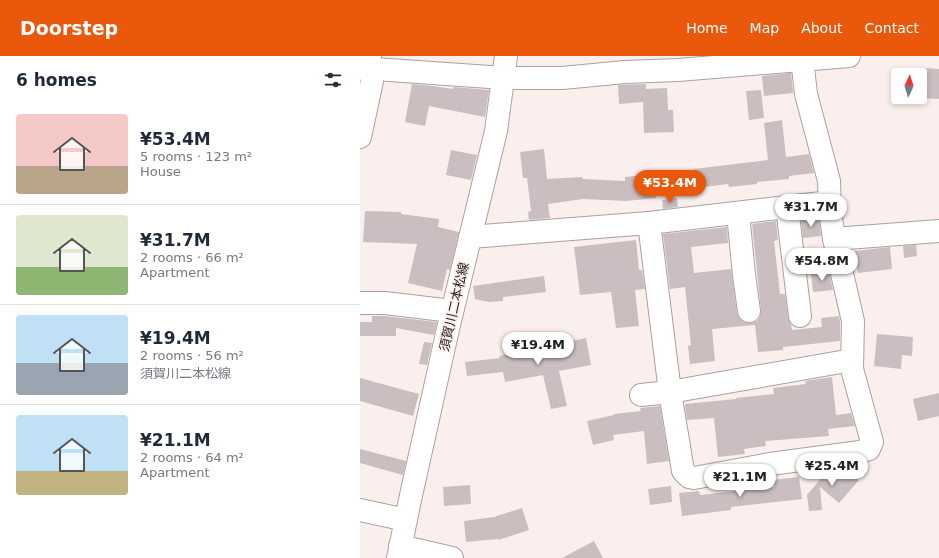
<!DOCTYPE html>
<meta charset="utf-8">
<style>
body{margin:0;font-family:"DejaVu Sans","Noto Sans JP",sans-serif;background:#f2f2f3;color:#1f2937;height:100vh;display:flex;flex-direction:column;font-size:15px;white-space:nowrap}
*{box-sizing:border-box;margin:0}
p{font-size:13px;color:#747a83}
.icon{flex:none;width:22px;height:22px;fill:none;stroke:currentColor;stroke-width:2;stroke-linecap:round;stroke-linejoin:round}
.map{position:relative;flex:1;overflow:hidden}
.panel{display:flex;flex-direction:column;background:#fff;width:360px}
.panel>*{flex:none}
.needle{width:26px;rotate:4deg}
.buttons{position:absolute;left:531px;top:12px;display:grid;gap:8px}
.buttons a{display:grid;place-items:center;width:36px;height:36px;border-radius:4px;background:#fff;box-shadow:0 2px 6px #0003;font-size:20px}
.price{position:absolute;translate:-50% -34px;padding:0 9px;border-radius:14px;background:#fff;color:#222;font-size:13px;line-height:26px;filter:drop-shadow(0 1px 2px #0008)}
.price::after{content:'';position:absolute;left:50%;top:24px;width:12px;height:9px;margin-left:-6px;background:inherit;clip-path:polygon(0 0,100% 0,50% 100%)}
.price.active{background:#ea580c;color:#fff}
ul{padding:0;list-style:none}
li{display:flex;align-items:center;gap:12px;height:100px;padding:0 16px}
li+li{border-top:1px solid #e0e1e3}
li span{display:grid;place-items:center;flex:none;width:112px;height:80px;border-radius:4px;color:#555}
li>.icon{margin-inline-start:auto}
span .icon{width:48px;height:48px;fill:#fffc;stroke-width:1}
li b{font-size:17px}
h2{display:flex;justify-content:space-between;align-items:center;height:48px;padding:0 16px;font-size:17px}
header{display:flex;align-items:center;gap:24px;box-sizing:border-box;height:56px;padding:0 20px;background:#ea580c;color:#fff}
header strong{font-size:19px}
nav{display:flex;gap:22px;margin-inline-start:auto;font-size:14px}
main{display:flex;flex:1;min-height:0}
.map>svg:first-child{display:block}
</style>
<header>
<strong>Doorstep</strong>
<nav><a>Home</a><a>Map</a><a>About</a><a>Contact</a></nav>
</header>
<main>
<section class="panel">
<h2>6 homes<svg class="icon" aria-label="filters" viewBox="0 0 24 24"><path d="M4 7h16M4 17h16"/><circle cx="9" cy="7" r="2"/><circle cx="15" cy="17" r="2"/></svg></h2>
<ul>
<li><span style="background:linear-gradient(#f6c9c9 65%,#b9a48a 0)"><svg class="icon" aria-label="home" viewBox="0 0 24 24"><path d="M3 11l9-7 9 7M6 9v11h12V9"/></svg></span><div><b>¥53.4M</b><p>5 rooms · 123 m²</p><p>House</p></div></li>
<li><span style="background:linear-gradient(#dfe7d0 65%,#8fb573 0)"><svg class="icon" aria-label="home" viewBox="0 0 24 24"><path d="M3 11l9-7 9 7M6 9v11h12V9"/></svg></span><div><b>¥31.7M</b><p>2 rooms · 66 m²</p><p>Apartment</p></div></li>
<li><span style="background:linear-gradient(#bfe0f5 60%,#9aa5b1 0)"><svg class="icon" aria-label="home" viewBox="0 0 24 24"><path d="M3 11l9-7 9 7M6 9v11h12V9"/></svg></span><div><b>¥19.4M</b><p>2 rooms · 56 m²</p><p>須賀川二本松線</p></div></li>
<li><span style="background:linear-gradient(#bfe0f5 70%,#c2b280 0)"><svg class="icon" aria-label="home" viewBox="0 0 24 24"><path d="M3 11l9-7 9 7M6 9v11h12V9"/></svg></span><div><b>¥21.1M</b><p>2 rooms · 64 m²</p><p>Apartment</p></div></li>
</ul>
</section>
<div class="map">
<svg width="579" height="502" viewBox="0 0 579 502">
<rect width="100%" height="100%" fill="#fbefed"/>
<g fill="#cabec0">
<path d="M563 12 579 13V43L562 42Z"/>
<path d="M431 17 433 37 404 40 402 20Z"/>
<path d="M52 28 73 30 93 33V31L129 34 125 61 69 50 65 70 45 66Z"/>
<path d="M286 28V33L307 32 308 54H313L314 76 284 77 283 46 259 48 258 29Z"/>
<path d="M401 34 404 62 389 64 386 35Z"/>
<path d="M422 64 426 101 449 98 454 117 429 120V123L397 126V128L369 131 368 128 336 132 334 113 408 104 404 67Z"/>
<path d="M184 93 187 123 222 121 223 123 265 125V121L293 118 296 142 266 145 223 143 188 148 190 162 169 164 168 156 171 155 167 122H163L160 96Z"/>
<path d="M91 94 117 99 111 124 86 119Z"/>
<path d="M317 142 318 151 303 153 302 144Z"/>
<path d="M5 155 41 156V158L79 163 78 171 99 176 90 214 87 213 82 235 48 227 57 188 3 186Z"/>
<path d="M459 162 461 180 443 182 441 164Z"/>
<path d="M416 165 418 184 414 185 420 238H425L428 261 431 268 432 274 462 271 461 262 479 260 480 266V285L423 291V294L398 296 395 269 352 273 355 305 330 308 328 290 331 289 325 231 310 233 303 178 367 171 368 187 331 191 334 217 371 213 377 257 379 262 384 266 390 267 397 265 400 260 401 254 392 168Z"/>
<path d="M276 184 279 214H282L285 233 275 234 279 270 256 272 251 236 220 239 214 191Z"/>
<path d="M556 189 557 200 544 202 543 190Z"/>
<path d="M530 191 532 213 498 217 495 195Z"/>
<path d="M469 216 473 234 453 236 451 218Z"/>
<path d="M184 220 186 236 143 241V245L129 246 115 243 113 230Z"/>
<path d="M12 260H24L77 266 74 279 36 272V280H0V266H12Z"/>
<path d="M517 278 553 281 552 300 542 299 541 313 514 310Z"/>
<path d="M226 282 231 309 199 315 207 350 191 353 183 319 145 326 143 316 107 320 105 306 140 302 139 300Z"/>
<path d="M64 286 72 287 67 309 59 308Z"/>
<path d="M472 321 476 359 491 357 495 370 468 373 469 380 405 385 406 390 384 393 385 398 358 401 354 362 327 364 325 348 376 343V342L414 338 413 332 446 328 445 325Z"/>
<path d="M0 322 59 338 53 360 0 345Z"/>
<path d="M579 337V360L558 365 553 343Z"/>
<path d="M300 350 309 405 287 408 284 375 253 379 254 384 233 389 227 365 254 359V358L281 355 280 352Z"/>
<path d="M0 393 46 405 43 419 0 407Z"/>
<path d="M484 411 499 424 479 447 460 431 462 454 449 455 447 439 469 413 475 412 480 416Z"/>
<path d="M439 421 442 443 371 451V454L322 460 319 437 339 435 340 439 414 431 413 424Z"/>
<path d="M110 429 111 448 84 450 83 431Z"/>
<path d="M311 430 312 446 290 449 288 433Z"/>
<path d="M162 452 169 474 138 484V483L106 486 104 465 134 461Z"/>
<path d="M234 485 243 502H202Z"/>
</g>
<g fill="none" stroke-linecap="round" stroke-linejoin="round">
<defs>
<g id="minor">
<path d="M0 12 144 22H202L265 16 318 14 489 0"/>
<path d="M0 81 12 25 9 12 10 0"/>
<path d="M427 151 440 260"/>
<path d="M378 157 384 219 389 255"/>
<path d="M289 167 310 336 323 415 329 421 334 422 410 408 500 396 509 393 512 386 492 313 493 265 474 183 470 154 469 125 446 38 442 3"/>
<path d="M110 181 289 167 470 146"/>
<path d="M474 183 579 175"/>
<path d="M0 247H25L92 255"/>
<path d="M281 339 310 336 492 304"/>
<path d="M0 454 46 464"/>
<path d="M40 490 92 502"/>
</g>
<path id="major" d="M38 502 50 444 88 273 136 75 146 0"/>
</defs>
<use href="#minor" stroke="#aba09e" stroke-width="24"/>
<use href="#major" stroke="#aba09e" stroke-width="24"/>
<use href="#minor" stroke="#fff" stroke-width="22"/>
<use href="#major" stroke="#fff" stroke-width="22"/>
</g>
<g text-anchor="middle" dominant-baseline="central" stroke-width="3.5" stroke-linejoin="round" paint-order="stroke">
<g font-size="13" fill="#221e1d" stroke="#fbefed">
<text transform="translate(94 251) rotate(-77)">須賀川二本松線</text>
</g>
</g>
</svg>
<div class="buttons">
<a><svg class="needle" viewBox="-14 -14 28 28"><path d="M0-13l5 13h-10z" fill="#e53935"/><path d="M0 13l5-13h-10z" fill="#747a83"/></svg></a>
</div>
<b class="price active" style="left:310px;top:148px">¥53.4M</b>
<b class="price" style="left:451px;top:172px">¥31.7M</b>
<b class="price" style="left:462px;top:226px">¥54.8M</b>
<b class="price" style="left:178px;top:310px">¥19.4M</b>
<b class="price" style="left:472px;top:431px">¥25.4M</b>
<b class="price" style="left:380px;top:442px">¥21.1M</b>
</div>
</main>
